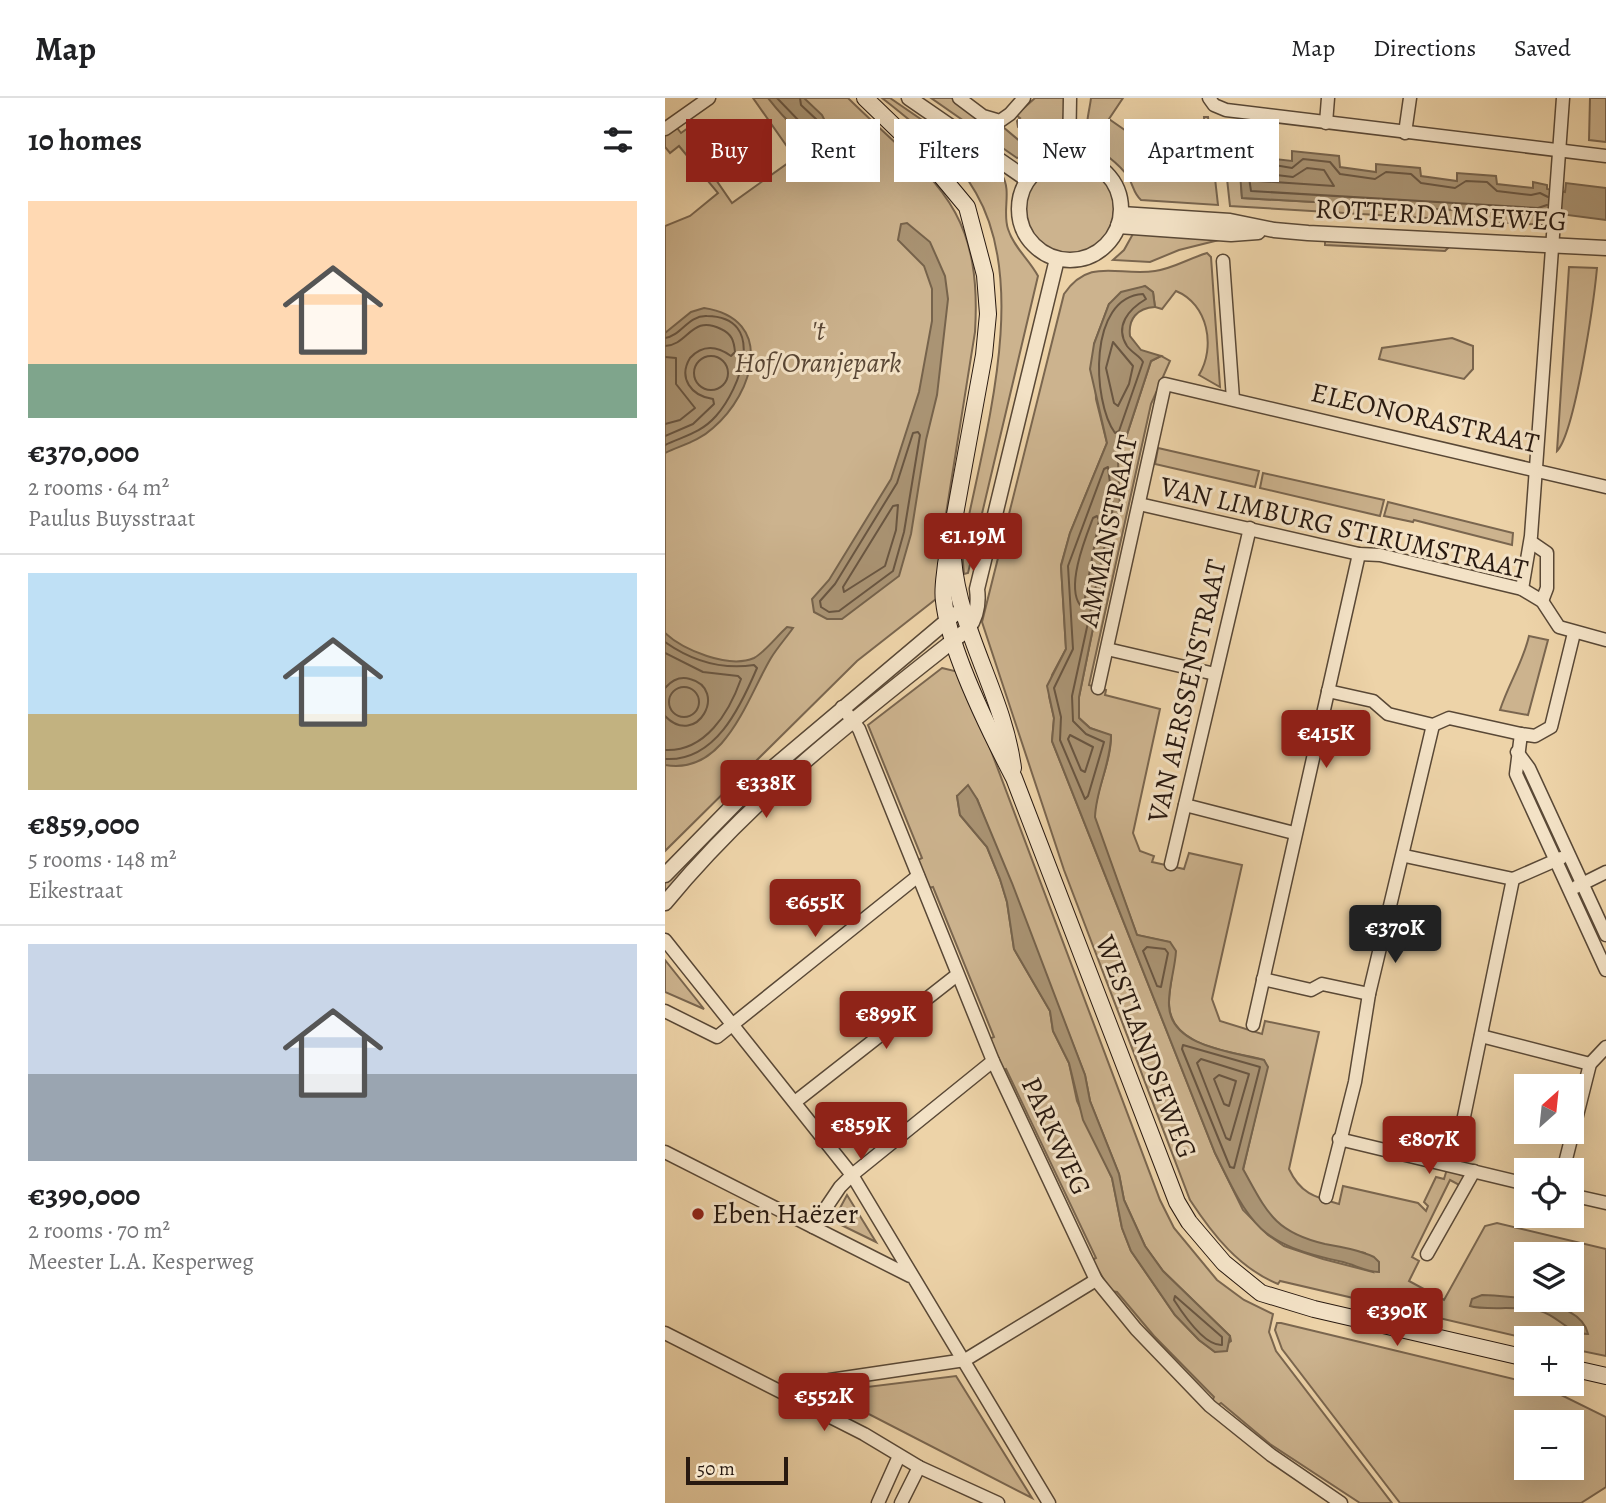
<!DOCTYPE html>
<meta charset="utf-8">
<style>
body{margin:0;font-family:Alegreya,serif;background:#f6f6f6;color:#202124;height:100vh;display:flex;flex-direction:column;font-size:26px;white-space:nowrap}
*{box-sizing:border-box;margin:0}
p{font-size:23px;color:#757577}
.icon{flex:none;width:38px;height:38px;fill:none;stroke:currentColor;stroke-width:2;stroke-linecap:round;stroke-linejoin:round}
.map{position:relative;flex:1;overflow:hidden}
.sheet{display:flex;flex-direction:column;background:#fff;width:665px}
.sheet>*{flex:none}
.hud{position:absolute;left:21px;top:21px;width:665px;height:63px;display:flex;gap:14px}
.needle{width:46px;rotate:27deg}
.buttons{position:absolute;left:849px;top:976px;display:grid;gap:14px}
.buttons a{display:grid;place-items:center;width:70px;height:70px;border-radius:0px;background:#fff;box-shadow:0 7px 28px #0002;font-size:35px}
.scale{position:absolute;left:21px;bottom:18px;width:102px;box-sizing:border-box;padding-left:7px;border:4px solid #281910;border-top:0;font-size:19px;line-height:24px;white-space:nowrap;color:#281910;-webkit-text-stroke:5px #f3e2c6;paint-order:stroke}
.price{position:absolute;translate:-50% -60px;padding:0 16px;border-radius:7px;background:#8f2418;color:#fff;font-size:23px;line-height:46px;filter:drop-shadow(0 2px 4px #0008)}
.price::after{content:'';position:absolute;left:50%;top:42px;width:21px;height:16px;margin-left:-10px;background:inherit;clip-path:polygon(0 0,100% 0,50% 100%)}
.price.current{background:#222;color:#fff}
ul{padding:0;list-style:none}
li{display:grid;align-content:center;gap:14px;height:371px;padding:0 28px}
li+li{border-top:2px solid #e0e0e0}
li span{display:grid;place-items:center;height:217px;border-radius:0px;color:#555}
li>.icon{margin-inline-start:auto}
span .icon{width:126px;height:126px;fill:#fffc;stroke-width:1}
li b{font-size:30px}
h2{display:flex;justify-content:space-between;align-items:center;height:84px;padding:0 28px;font-size:30px}
.tag{padding:0 24px;border-radius:0px;background:#fff;box-shadow:0 7px 28px #0002;font-size:24px;line-height:63px}
.tag.current{background:#8f2418;color:#fff}
header{display:flex;align-items:center;gap:42px;box-sizing:border-box;height:98px;padding:0 35px;background:#fff;border-bottom:2px solid #e0e0e0}
header strong{font-size:33px}
nav{display:flex;gap:38px;margin-inline-start:auto;font-size:24px}
main{display:flex;flex:1;min-height:0}
.map>svg:first-child{display:block}
</style>
<header>
<strong>Map</strong>
<nav><a>Map</a><a>Directions</a><a>Saved</a></nav>
</header>
<main>
<section class="sheet">
<h2>10 homes<svg class="icon" aria-label="filters" viewBox="0 0 24 24"><path d="M4 7h16M4 17h16"/><circle cx="9" cy="7" r="2"/><circle cx="15" cy="17" r="2"/></svg></h2>
<ul>
<li><span style="background:linear-gradient(#ffd9b3 75%,#7fa58c 0)"><svg class="icon" aria-label="home" viewBox="0 0 24 24"><path d="M3 11l9-7 9 7M6 9v11h12V9"/></svg></span><div><b>€370,000</b><p>2 rooms · 64 m²</p><p>Paulus Buysstraat</p></div></li>
<li><span style="background:linear-gradient(#bfe0f5 65%,#c2b280 0)"><svg class="icon" aria-label="home" viewBox="0 0 24 24"><path d="M3 11l9-7 9 7M6 9v11h12V9"/></svg></span><div><b>€859,000</b><p>5 rooms · 148 m²</p><p>Eikestraat</p></div></li>
<li><span style="background:linear-gradient(#c9d6e8 60%,#9aa5b1 0)"><svg class="icon" aria-label="home" viewBox="0 0 24 24"><path d="M3 11l9-7 9 7M6 9v11h12V9"/></svg></span><div><b>€390,000</b><p>2 rooms · 70 m²</p><p>Meester L.A. Kesperweg</p></div></li>
</ul>
</section>
<div class="map">
<svg width="941" height="1405" viewBox="0 0 941 1405">
<rect width="100%" height="100%" fill="#edd3a8"/>
<filter id="stains"><feTurbulence type="fractalNoise" baseFrequency=".00286" numOctaves="4"/><feColorMatrix values="0 0 0 0 .2 0 0 0 0 .09 0 0 0 0 .02 0 0 0 .5 -.17"/></filter>
<radialGradient id="worn" r=".72"><stop offset=".6" stop-color="#630" stop-opacity="0"/><stop offset="1" stop-color="#630" stop-opacity=".3"/></radialGradient>
<g fill="#ccb38e" stroke="#7a664f" stroke-width="2" fill-rule="evenodd">
<path d="M88 0H183C265 81 318 104 310 234L277 441 271 501 192 563 0 753V128L25 118 53 95 14 48 5 55 0 49V37L12 30 16 35 26 28 35 41 27 47 67 105 130 60Z"/>
<path d="M217 0H225L337 77C347 93 337 113 343 131 349 150 364 161 373 178L303 475 299 476 297 452C316 348 367 192 311 95 290 57 250 26 217 0Z"/>
<path d="M266 0H288L324 26 338 29 369 55 352 60Z"/>
<path d="M370 0H400C398 22 401 39 379 51L353 29 352 23 355 20 351 17Z"/>
<path d="M426 0H458L444 21 487 51 483 58 526 78 540 44 539 19H543L553 107 476 102C468 95 469 88 463 79 454 63 432 54 424 39 419 28 425 11 426 0Z"/>
<path d="M925 0H941V44L924 42Z"/>
<path d="M556 26H559L561 39 589 38 590 51 574 52 577 100 879 117V127L565 108Z"/>
<circle cx="404" cy="111" r="45"/>
<path d="M469 134 554 142 514 152 485 164 448 162 459 152Z"/>
<path d="M660 142 782 148 783 150 780 153 660 147Z"/>
<path d="M542 155 546 159 555 289 534 277C551 249 543 206 511 193L497 211 490 209 488 194 480 188 444 206 429 246 431 301 442 345 405 435 396 467 401 551 387 577 384 598 389 620 387 643 550 1055 578 1112 603 1137 619 1148 658 1161 708 1174 700 1155C674 1149 634 1146 614 1128 598 1113 588 1090 578 1072L602 969 599 962C566 953 503 949 504 904 505 877 512 872 504 844L472 837 429 719C431 691 446 665 446 638L425 630 413 619 414 599 449 427 455 411 453 364 486 263 496 258 505 263 486 306 424 587 441 592 440 597 495 611 468 735 475 753 489 758 487 764 519 771 524 755 577 767 547 901 555 923 597 936 600 923 654 934 624 1071C635 1095 649 1099 674 1106L678 1088 753 1105 761 1113 763 1108 759 1104 771 1079 779 1081 782 1071 801 1079 796 1088 785 1082 747 1159 754 1163 744 1183 779 1202 820 1128 832 1125 941 1151V1258L907 1251 906 1241H864L615 1183 613 1186C574 1170 548 1137 525 1102L399 772 317 524 399 196C425 158 454 179 490 173 507 171 525 160 542 155ZM861 1157H906V1202H861Z"/>
<path d="M904 169 932 170C929 202 910 335 892 353Z"/>
<path d="M787 240 808 248V271L799 281 714 261 717 250Z"/>
<path d="M493 350 594 373 590 389 490 366Z"/>
<path d="M598 375 719 402 715 418 595 390Z"/>
<path d="M723 404 848 435 847 447 749 422 748 424 719 418Z"/>
<path d="M864 538 883 542 863 617 835 612C844 585 858 564 864 538Z"/>
<path d="M277 570 294 574 319 634 495 1102 509 1130 552 1182 579 1202 608 1216 604 1234 611 1253 727 1405H695L605 1346 556 1305 552 1308 547 1303 549 1299 489 1238 452 1194 446 1193 427 1162 431 1160 341 971 338 972 324 941 329 939 268 789 264 790 253 762 257 760 203 627ZM292 698 312 701 420 977 425 1003 454 1076 459 1102 480 1148 498 1173 565 1238 566 1243 550 1254 534 1242 510 1217 466 1153 457 1130 447 1080 412 1003 404 965 388 933 385 913 349 851 342 804 335 781 322 749 295 717Z"/>
<path d="M175 620 176 624 0 798V782L85 695Z"/>
<path d="M0 862 39 911 0 894Z"/>
<path d="M182 1097 211 1144 168 1123Z"/>
<path d="M616 1225 878 1288 941 1319V1389L916 1405H735L617 1251 610 1232 612 1225ZM861 1325H906V1370H861Z"/>
<path d="M291 1278 367 1400 161 1294Z"/>
</g>
<g fill="#aa9474" stroke="#76634c" stroke-width="2">
<path d="M103 0H139L157 17 163 29 160 37C134 40 118 19 103 0Z"/>
<path d="M590 51 591 59 627 63V53L674 58 675 69 711 74V66L755 70 756 78 792 83V75L831 78 832 86 868 90V84L882 87V91L900 94 901 85 941 90V122L880 114 879 117 577 100 573 52Z"/>
<path d="M242 125 265 144 280 178 283 201 272 297 261 342 246 436 234 478 177 521H162L149 514 147 501 164 482 226 381 254 294 267 223V191L259 168 233 142 236 126Z"/>
<path d="M480 188 488 194 490 209C472 210 463 221 465 238L476 252 496 258 486 263 453 364 455 411 449 427 414 599V620L425 630 446 637C446 665 431 691 430 719L472 837 505 844 511 853C510 872 503 889 504 908 506 949 568 954 599 962L603 969 578 1071C602 1114 609 1134 660 1146 677 1149 694 1152 709 1159L714 1164V1174C702 1174 690 1167 678 1164 594 1146 586 1129 550 1055L387 643 389 620 382 588 401 551 396 468 405 435 442 345 425 271 429 246 444 206 456 194Z"/>
<path d="M39 210C111 221 89 295 48 330 34 343 17 347 0 355V235L26 214Z"/>
<path d="M122 529 128 530C121 540 112 550 106 560 82 600 60 678 0 667V535C18 552 64 571 89 560 100 554 112 538 122 529Z"/>
<path d="M303 687 312 701 347 785 420 977 425 1003 454 1076 459 1102 480 1148 498 1173 565 1238 562 1253 550 1254 534 1242 510 1217 466 1153 457 1130 447 1080 418 1022 404 965 388 933 385 913 349 851 342 804 335 781 322 749 295 717 292 698Z"/>
<path d="M817 1197C844 1198 916 1202 923 1236 905 1237 892 1217 875 1213 855 1207 819 1213 805 1208L807 1201Z"/>
</g>
<g fill="none" stroke-linecap="round" stroke-linejoin="round">
<g stroke="#695642" stroke-width="2">
<path d="M112 0 137 26 152 31V22L136 7 135 0"/>
<path d="M642 70 659 72 669 88 592 83 594 75 628 79Z"/>
<path d="M882 107 873 110 586 93 582 66 585 63 627 70 638 61 665 64 675 76 710 81 721 74 746 76 756 85 790 90 801 83 822 84 832 93 866 97 875 95 883 99"/>
<path d="M478 196 481 201C464 211 449 228 462 248 467 255 475 258 478 264L454 333 450 335C427 303 423 199 478 196Z"/>
<path d="M0 240C16 238 23 217 42 218 103 219 75 291 51 318 36 335 19 338 0 347"/>
<path d="M448 244 468 268 464 286 453 308 449 305 441 270Z"/>
<path d="M0 248C24 247 26 216 56 231 67 236 69 243 70 254L66 258C52 248 38 246 25 260 13 280 26 298 48 301L49 306 28 326 0 338"/>
<circle cx="46" cy="275" r="17"/>
<path d="M0 259 11 260V286L30 310 15 322 0 326"/>
<path d="M253 334 255 337 239 434 228 473 174 513 164 514 156 509 155 503 170 486 232 385 248 335Z"/>
<path d="M443 369 448 410 407 598 408 623 421 636 439 644 423 698 420 701 395 642 396 619 389 590 408 551 403 468 439 371Z"/>
<path d="M233 407 231 432 220 468 179 494 178 489 228 408Z"/>
<path d="M432 418 434 422 419 505 415 507C401 488 420 441 428 420Z"/>
<path d="M0 544C27 563 56 572 89 567L92 570C75 610 50 664 0 661"/>
<path d="M0 555 38 574 73 578 76 581C64 615 40 654 0 652"/>
<circle cx="19" cy="604" r="15"/>
<path d="M0 590C7 582 15 578 25 581 64 591 32 651 0 618"/>
<path d="M405 637 428 649 420 674 416 672 403 641Z"/>
<path d="M482 849 500 851 503 855 496 889 492 888 478 853Z"/>
<path d="M518 947 595 969 569 1070 565 1069 517 951Z"/>
<path d="M536 961 584 976 565 1042 561 1040 532 965Z"/>
<path d="M554 977 571 983 564 1008 559 1006 549 981Z"/>
<path d="M510 1198 557 1239V1247C540 1248 518 1216 509 1202Z"/>
</g>
<defs>
<g id="minor">
<path d="M294 0 318 18 335 23 345 16 359 0"/>
<path d="M544 0 549 7 561 12 941 58"/>
<path d="M661 25 663 0"/>
<path d="M0 31 44 0"/>
<path d="M740 35 745 0"/>
<path d="M404 60 405 0"/>
<path d="M558 163 568 301"/>
<path d="M474 406 694 456 715 457 857 491 877 503 894 529 941 542"/>
<path d="M866 444 882 455V490L877 503"/>
<path d="M857 491 866 438 898 0"/>
<path d="M909 535 886 629 870 638 856 636 851 676 941 872"/>
<path d="M442 551 550 576"/>
<path d="M433 590 500 286 941 389"/>
<path d="M663 593 708 603 723 616 768 627 784 620 856 636"/>
<path d="M177 609 194 631 328 963 431 1182 471 1231 545 1308 606 1357 676 1405"/>
<path d="M852 654 864 670 941 837"/>
<path d="M520 707 629 735"/>
<path d="M740 758 848 781 896 760"/>
<path d="M506 766 585 430"/>
<path d="M911 789 941 774"/>
<path d="M0 842 187 1077 328 963"/>
<path d="M598 881 646 892 657 886 704 896"/>
<path d="M0 913 52 939 253 778"/>
<path d="M588 927 694 456"/>
<path d="M816 938 925 966"/>
<path d="M130 1004 292 877"/>
<path d="M674 1041 861 1086"/>
<path d="M0 1054 148 1129"/>
<path d="M789 1067 848 781"/>
<path d="M898 1073 925 966 941 949"/>
<path d="M906 1097 941 1105"/>
<path d="M661 1099 690 984 704 896 768 627"/>
<path d="M762 1156 809 1073"/>
<path d="M245 1178 148 1129 175 1089 187 1077 384 1405"/>
<path d="M0 1235 199 1336 254 1369 333 1405"/>
<path d="M131 1302 140 1290 165 1282 300 1262 431 1182"/>
<path d="M213 1405 234 1358"/>
<path d="M236 1405 254 1369"/>
</g>
<g id="tertiary">
<path d="M244 0 363 82"/>
<circle cx="405" cy="111" r="51"/>
<path d="M456 116 565 123 609 132 643 135 941 150"/>
<path d="M453 128 566 136 593 134"/>
<path d="M0 777 92 683 290 516"/>
<path d="M0 805C88 698 195 616 303 531 312 518 314 506 312 491L392 161"/>
</g>
<g id="secondary">
<path d="M200 0 257 55 302 109 320 177 323 216 319 257 281 466C280 478 277 491 279 503 284 551 326 636 349 680L512 1104 524 1124 559 1165 596 1195 649 1211 861 1260"/>
<path d="M288 461C294 534 339 598 348 670"/>
<path d="M906 1270 941 1278"/>
</g>
</defs>
<use href="#minor" stroke="#594836" stroke-width="15"/>
<use href="#tertiary" stroke="#594836" stroke-width="17"/>
<use href="#secondary" stroke="#281910" stroke-width="18"/>
<use href="#minor" stroke="#f3e2c6" stroke-width="12"/>
<use href="#tertiary" stroke="#f3e2c6" stroke-width="14"/>
<use href="#secondary" stroke="#f3e2c6" stroke-width="16"/>
</g>
<circle fill="#8f2418" stroke="#f3e2c6" stroke-width="2.5" cx="33" cy="1116" r="7"/>
<g text-anchor="middle" dominant-baseline="central" stroke-width="6" stroke-linejoin="round" paint-order="stroke">
<g font-size="28" fill="#281910" stroke="#f3e2c6">
<text transform="translate(776 117) rotate(3)">ROTTERDAMSEWEG</text>
<text transform="translate(760 320) rotate(13)">ELEONORASTRAAT</text>
<text transform="translate(679 430) rotate(13)">VAN LIMBURG STIRUMSTRAAT</text>
<text transform="translate(443 433) rotate(-78)">AMMANSTRAAT</text>
<text transform="translate(522 593) rotate(-77)">VAN AERSSENSTRAAT</text>
<text transform="translate(481 949) rotate(69)">WESTLANDSEWEG</text>
<text transform="translate(391 1038) rotate(65)">PARKWEG</text>
</g>
<g font-size="28" font-style="italic" fill="#594736" stroke="#f3e2c6">
<text x="153" y="233">'t<tspan x="153" dy="32">Hof/Oranjepark</tspan></text>
</g>
<g font-size="28" fill="#281910" stroke="#f3e2c6" text-anchor="start">
<text x="47" y="1116">Eben Haëzer</text>
</g>
</g>
<rect width="100%" height="100%" filter="url(#stains)"/>
<rect width="100%" height="100%" fill="url(#worn)"/>
</svg>
<div class="buttons">
<a><svg class="needle" viewBox="-14 -14 28 28"><path d="M0-13l5 13h-10z" fill="#e53935"/><path d="M0 13l5-13h-10z" fill="#757577"/></svg></a>
<a><svg class="icon" aria-label="locate" viewBox="0 0 24 24"><circle cx="12" cy="12" r="6"/><path d="M12 2v4M12 18v4M2 12h4M18 12h4"/></svg></a>
<a><svg class="icon" aria-label="layers" viewBox="0 0 24 24"><path d="M12 4l9 5-9 5-9-5zM3 14l9 5 9-5"/></svg></a>
<a>+</a>
<a>−</a>
</div>
<div class="scale">50 m</div>
<b class="price" style="left:308px;top:475px">€1.19M</b>
<b class="price" style="left:661px;top:672px">€415K</b>
<b class="price" style="left:101px;top:722px">€338K</b>
<b class="price" style="left:150px;top:841px">€655K</b>
<b class="price current" style="left:730px;top:867px">€370K</b>
<b class="price" style="left:221px;top:953px">€899K</b>
<b class="price" style="left:196px;top:1064px">€859K</b>
<b class="price" style="left:764px;top:1078px">€807K</b>
<b class="price" style="left:732px;top:1250px">€390K</b>
<b class="price" style="left:159px;top:1335px">€552K</b>
<div class="hud">
<a class="tag current">Buy</a>
<a class="tag">Rent</a>
<a class="tag">Filters</a>
<a class="tag">New</a>
<a class="tag">Apartment</a>
</div>
</div>
</main>
